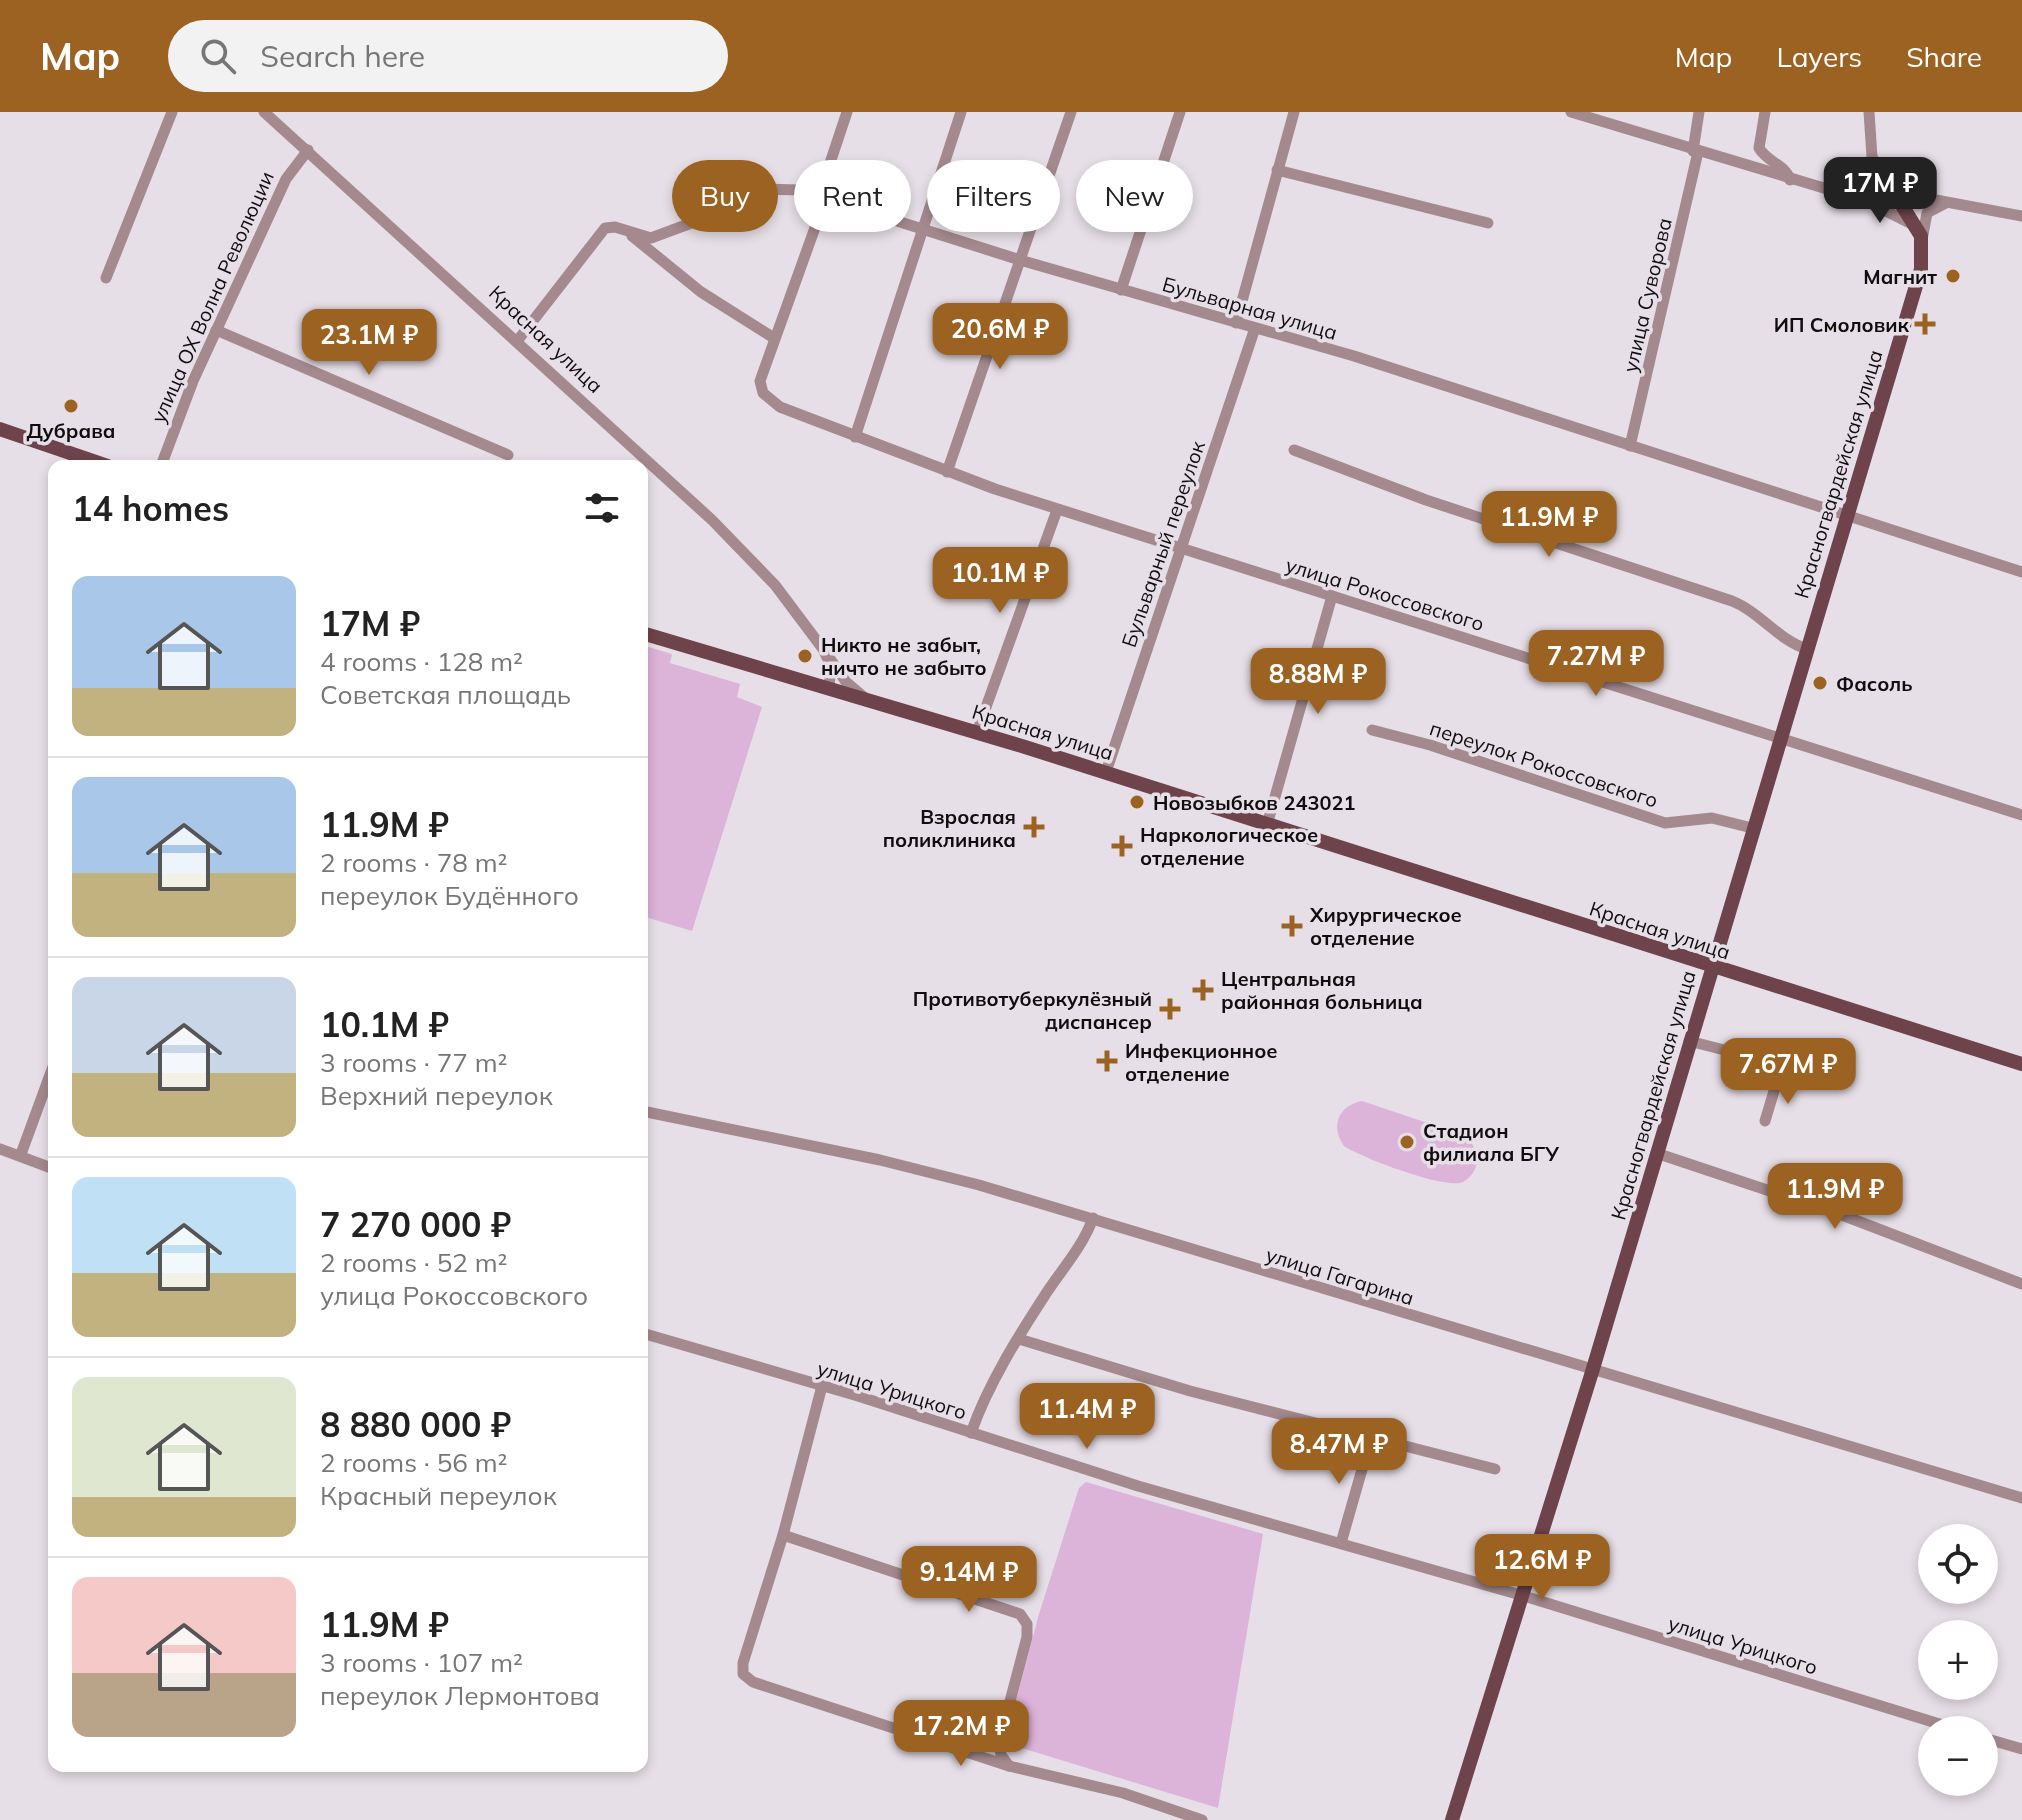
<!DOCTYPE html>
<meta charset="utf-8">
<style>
body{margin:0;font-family:Mulish,sans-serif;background:#f2f2f2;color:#222;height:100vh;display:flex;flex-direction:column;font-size:30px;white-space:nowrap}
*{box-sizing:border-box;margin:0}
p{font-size:26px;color:#767676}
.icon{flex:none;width:44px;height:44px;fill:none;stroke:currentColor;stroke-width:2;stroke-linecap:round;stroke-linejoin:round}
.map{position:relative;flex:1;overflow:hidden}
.drawer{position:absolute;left:48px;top:348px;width:600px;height:1312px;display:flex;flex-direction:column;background:#fff;border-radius:16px;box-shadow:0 4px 12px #0003}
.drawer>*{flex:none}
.banner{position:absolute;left:672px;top:48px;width:760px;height:72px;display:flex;gap:16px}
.fabs{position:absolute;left:1918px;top:1412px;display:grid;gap:16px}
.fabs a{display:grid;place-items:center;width:80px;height:80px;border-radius:50%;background:#fff;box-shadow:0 4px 12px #0003;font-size:40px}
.price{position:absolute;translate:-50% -68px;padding:0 18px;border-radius:16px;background:#9c6221;color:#fff;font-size:26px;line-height:52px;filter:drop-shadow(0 2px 4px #0008)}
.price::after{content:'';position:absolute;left:50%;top:48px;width:24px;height:18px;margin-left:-12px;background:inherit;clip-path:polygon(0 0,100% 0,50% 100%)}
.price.active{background:#222;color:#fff}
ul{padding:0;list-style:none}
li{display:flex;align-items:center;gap:24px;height:200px;padding:0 24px}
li+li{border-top:2px solid #e0e0e0}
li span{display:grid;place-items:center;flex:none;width:224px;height:160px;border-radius:16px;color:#555}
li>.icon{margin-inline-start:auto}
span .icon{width:96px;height:96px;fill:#fffc;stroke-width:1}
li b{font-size:34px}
h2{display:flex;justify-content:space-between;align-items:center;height:96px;padding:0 24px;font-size:34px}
.tag{padding:0 28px;border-radius:36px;background:#fff;box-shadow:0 4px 12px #0003;font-size:28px;line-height:72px}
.tag.active{background:#9c6221;color:#fff}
header{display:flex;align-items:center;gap:48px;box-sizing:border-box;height:112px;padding:0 40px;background:#9c6221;color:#fff}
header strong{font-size:38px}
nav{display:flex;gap:44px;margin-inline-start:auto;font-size:28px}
.search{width:560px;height:72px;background:#f2f2f2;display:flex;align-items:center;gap:20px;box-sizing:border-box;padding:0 28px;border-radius:44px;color:#767676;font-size:30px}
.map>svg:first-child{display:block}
</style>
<header>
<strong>Map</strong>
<div class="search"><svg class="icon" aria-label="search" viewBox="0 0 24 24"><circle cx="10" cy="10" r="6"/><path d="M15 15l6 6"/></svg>Search here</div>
<nav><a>Map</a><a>Layers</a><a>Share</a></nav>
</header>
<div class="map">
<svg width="2022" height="1708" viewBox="0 0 2022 1708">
<rect width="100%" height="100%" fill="#e7dfe7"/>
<g fill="#dcb3d9">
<path d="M642 533 672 542 670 551 740 572 737 585 762 595 692 819 642 804Z"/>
<path d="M1362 989 1469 1025 1478 1044C1477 1054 1474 1064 1463 1070 1446 1078 1362 1046 1344 1034 1330 1014 1338 994 1362 989Z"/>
<path d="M1086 1370 1263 1422 1218 1696 1005 1631 1039 1502 1079 1376Z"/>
</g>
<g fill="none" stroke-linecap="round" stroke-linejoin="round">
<g stroke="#a48a8e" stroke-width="11">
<path d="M264 0 712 408 775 473 823 537 831 554 829 575"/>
<path d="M847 0 829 54 817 110 760 269 763 281 780 295 995 377 2022 703"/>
<path d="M1571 0 1857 86 1936 88 2022 104"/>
<path d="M1765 0 1759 36C1767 50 1786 53 1790 68"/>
<path d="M1869 0 1872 45 1898 87"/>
<path d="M1693 39 1699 0"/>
<path d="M1277 58 1488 111"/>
<path d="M1872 92 1910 111"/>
<path d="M632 124 701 180 774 226"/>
<path d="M1922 128 1927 101 1946 91"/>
<path d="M106 166 172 0"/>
<path d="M1121 178 1180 0"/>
<path d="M1236 211 1294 0"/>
<path d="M216 218 508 343"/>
<path d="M518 228 605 116 615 115 651 126 713 103 762 77 799 78 1020 148 1354 244 2022 460"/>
<path d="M855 325 961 0"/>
<path d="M1630 334 1698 40"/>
<path d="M1294 338 1426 388 1732 489C1760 500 1778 528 1807 537"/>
<path d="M161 354 193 269 286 67 308 38"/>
<path d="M947 360 1071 0"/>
<path d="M831 548 846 570 865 586"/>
<path d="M1372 618 1430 633 1665 711 1712 706 1752 716"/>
<path d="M977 620 1057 398"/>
<path d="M1106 660 1255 216"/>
<path d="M1267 713 1332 484"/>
<path d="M1689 929 1744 943 1775 956 1777 969 1765 1009"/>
<path d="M642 999 880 1048 979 1073 2022 1386"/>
<path d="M0 1037 54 1057"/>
<path d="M1656 1041 1842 1103 2022 1172"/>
<path d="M21 1042 54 952"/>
<path d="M642 1221 858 1284 1138 1374 1524 1484 1959 1618"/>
<path d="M1019 1227 1190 1279 1495 1357"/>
<path d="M822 1274 783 1423 743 1551V1562L753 1570 1009 1654 1123 1681 1202 1708"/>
<path d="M971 1321C988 1272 1019 1223 1047 1180 1063 1156 1083 1134 1093 1106"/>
<path d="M783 1423 1020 1502 1027 1512V1525L999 1631 1001 1643 1009 1654"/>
<path d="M1341 1431 1371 1326"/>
<path d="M1984 1626 2022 1637"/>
</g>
<g stroke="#6e434b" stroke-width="14">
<path d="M0 317 108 354"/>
<path d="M642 521 1025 635 2022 952"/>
<path d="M1452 1708 1592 1260 1921 157V124L1898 87"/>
</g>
</g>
<g fill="#9c6221" stroke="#e7dfe7" stroke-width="3">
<circle cx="1953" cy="164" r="8"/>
<path d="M1921 200h8v8h8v8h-8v8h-8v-8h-8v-8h8z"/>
<circle cx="71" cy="294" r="8"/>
<circle cx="805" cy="544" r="8"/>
<circle cx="1820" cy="571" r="8"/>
<circle cx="1137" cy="690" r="8"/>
<path d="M1030 703h8v8h8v8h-8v8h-8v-8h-8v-8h8z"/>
<path d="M1118 722h8v8h8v8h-8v8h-8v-8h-8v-8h8z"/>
<path d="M1288 802h8v8h8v8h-8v8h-8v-8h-8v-8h8z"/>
<path d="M1199 866h8v8h8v8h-8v8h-8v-8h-8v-8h8z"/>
<path d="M1166 885h8v8h8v8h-8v8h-8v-8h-8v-8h8z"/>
<path d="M1103 937h8v8h8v8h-8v8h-8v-8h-8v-8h8z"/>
<circle cx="1407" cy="1030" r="8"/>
</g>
<g text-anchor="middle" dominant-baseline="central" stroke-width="7" stroke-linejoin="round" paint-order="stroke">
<g font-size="20" font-weight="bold" fill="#100d0f" stroke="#e7dfe7" text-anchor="start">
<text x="1937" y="164" text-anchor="end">Магнит</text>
<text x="1909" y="212" text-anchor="end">ИП Смоловик</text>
<text x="71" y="318" text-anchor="middle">Дубрава</text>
<text x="821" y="532">Никто не забыт,<tspan x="821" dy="23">ничто не забыто</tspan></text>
<text x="1836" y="571">Фасоль</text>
<text x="1153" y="690">Новозыбков 243021</text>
<text x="1016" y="704" text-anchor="end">Взрослая<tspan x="1016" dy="23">поликлиника</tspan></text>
<text x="1140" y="722">Наркологическое<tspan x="1140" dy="23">отделение</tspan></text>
<text x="1310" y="802">Хирургическое<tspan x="1310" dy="23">отделение</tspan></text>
<text x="1221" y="866">Центральная<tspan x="1221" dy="23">районная больница</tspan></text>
<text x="1152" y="886" text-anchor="end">Противотуберкулёзный<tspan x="1152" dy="23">диспансер</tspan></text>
<text x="1125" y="938">Инфекционное<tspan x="1125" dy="23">отделение</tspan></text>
<text x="1423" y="1018">Стадион<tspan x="1423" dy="23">филиала БГУ</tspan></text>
</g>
<g font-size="20" fill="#100d0f" stroke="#e7dfe7">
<text transform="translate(1647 183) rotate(-77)">улица Суворова</text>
<text transform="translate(212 185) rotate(-66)">улица ОХ Волна Революции</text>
<text transform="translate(1250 196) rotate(16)">Бульварная улица</text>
<text transform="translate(546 227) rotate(43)">Красная улица</text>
<text transform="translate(1838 362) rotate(-73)">Красногвардейская улица</text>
<text transform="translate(1163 432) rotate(-71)">Бульварный переулок</text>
<text transform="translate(1385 482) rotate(17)">улица Рокоссовского</text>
<text transform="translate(1043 620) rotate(17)">Красная улица</text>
<text transform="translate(1544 652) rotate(18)">переулок Рокоссовского</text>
<text transform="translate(1660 818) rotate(18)">Красная улица</text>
<text transform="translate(1653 983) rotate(-74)">Красногвардейская улица</text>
<text transform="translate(1340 1164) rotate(17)">улица Гагарина</text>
<text transform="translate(892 1278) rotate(17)">улица Урицкого</text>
<text transform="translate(1743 1533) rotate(17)">улица Урицкого</text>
</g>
</g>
</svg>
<div class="fabs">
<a><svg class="icon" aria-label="locate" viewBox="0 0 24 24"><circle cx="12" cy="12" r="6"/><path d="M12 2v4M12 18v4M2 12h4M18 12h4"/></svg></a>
<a>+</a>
<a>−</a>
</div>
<b class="price active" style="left:1880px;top:113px">17M ₽</b>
<b class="price" style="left:1000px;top:259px">20.6M ₽</b>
<b class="price" style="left:369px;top:265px">23.1M ₽</b>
<b class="price" style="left:1549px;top:447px">11.9M ₽</b>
<b class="price" style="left:1000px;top:503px">10.1M ₽</b>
<b class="price" style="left:1596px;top:586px">7.27M ₽</b>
<b class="price" style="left:1318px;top:604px">8.88M ₽</b>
<b class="price" style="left:1788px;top:994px">7.67M ₽</b>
<b class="price" style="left:1835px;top:1119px">11.9M ₽</b>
<b class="price" style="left:1087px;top:1339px">11.4M ₽</b>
<b class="price" style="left:1339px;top:1374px">8.47M ₽</b>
<b class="price" style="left:1542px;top:1490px">12.6M ₽</b>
<b class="price" style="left:969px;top:1502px">9.14M ₽</b>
<b class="price" style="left:961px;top:1656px">17.2M ₽</b>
<div class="banner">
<a class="tag active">Buy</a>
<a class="tag">Rent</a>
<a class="tag">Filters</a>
<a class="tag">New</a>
</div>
<section class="drawer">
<h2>14 homes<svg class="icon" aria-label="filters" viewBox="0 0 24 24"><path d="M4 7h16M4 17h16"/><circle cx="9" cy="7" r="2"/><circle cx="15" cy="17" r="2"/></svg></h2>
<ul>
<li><span style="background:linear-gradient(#a9c7e8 70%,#c2b280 0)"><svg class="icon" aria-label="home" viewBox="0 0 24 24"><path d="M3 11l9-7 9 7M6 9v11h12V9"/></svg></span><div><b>17M ₽</b><p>4 rooms · 128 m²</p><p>Советская площадь</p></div></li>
<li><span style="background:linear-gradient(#a9c7e8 60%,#c2b280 0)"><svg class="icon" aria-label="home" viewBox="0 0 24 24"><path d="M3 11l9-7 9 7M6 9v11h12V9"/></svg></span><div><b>11.9M ₽</b><p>2 rooms · 78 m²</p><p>переулок Будённого</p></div></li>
<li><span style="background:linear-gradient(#c9d6e8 60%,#c2b280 0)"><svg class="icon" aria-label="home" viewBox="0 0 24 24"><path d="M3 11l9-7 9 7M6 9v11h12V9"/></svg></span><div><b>10.1M ₽</b><p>3 rooms · 77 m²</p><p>Верхний переулок</p></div></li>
<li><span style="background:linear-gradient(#bfe0f5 60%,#c2b280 0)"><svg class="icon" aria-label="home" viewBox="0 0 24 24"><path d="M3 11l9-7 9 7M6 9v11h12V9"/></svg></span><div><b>7 270 000 ₽</b><p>2 rooms · 52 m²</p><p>улица Рокоссовского</p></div></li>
<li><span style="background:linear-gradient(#dfe7d0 75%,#c2b280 0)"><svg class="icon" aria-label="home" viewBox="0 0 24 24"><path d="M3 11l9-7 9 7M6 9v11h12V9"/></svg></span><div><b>8 880 000 ₽</b><p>2 rooms · 56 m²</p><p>Красный переулок</p></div></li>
<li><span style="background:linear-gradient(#f6c9c9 60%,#b9a48a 0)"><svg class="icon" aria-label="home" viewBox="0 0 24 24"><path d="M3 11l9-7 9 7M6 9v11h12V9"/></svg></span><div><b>11.9M ₽</b><p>3 rooms · 107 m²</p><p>переулок Лермонтова</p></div></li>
</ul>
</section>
</div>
